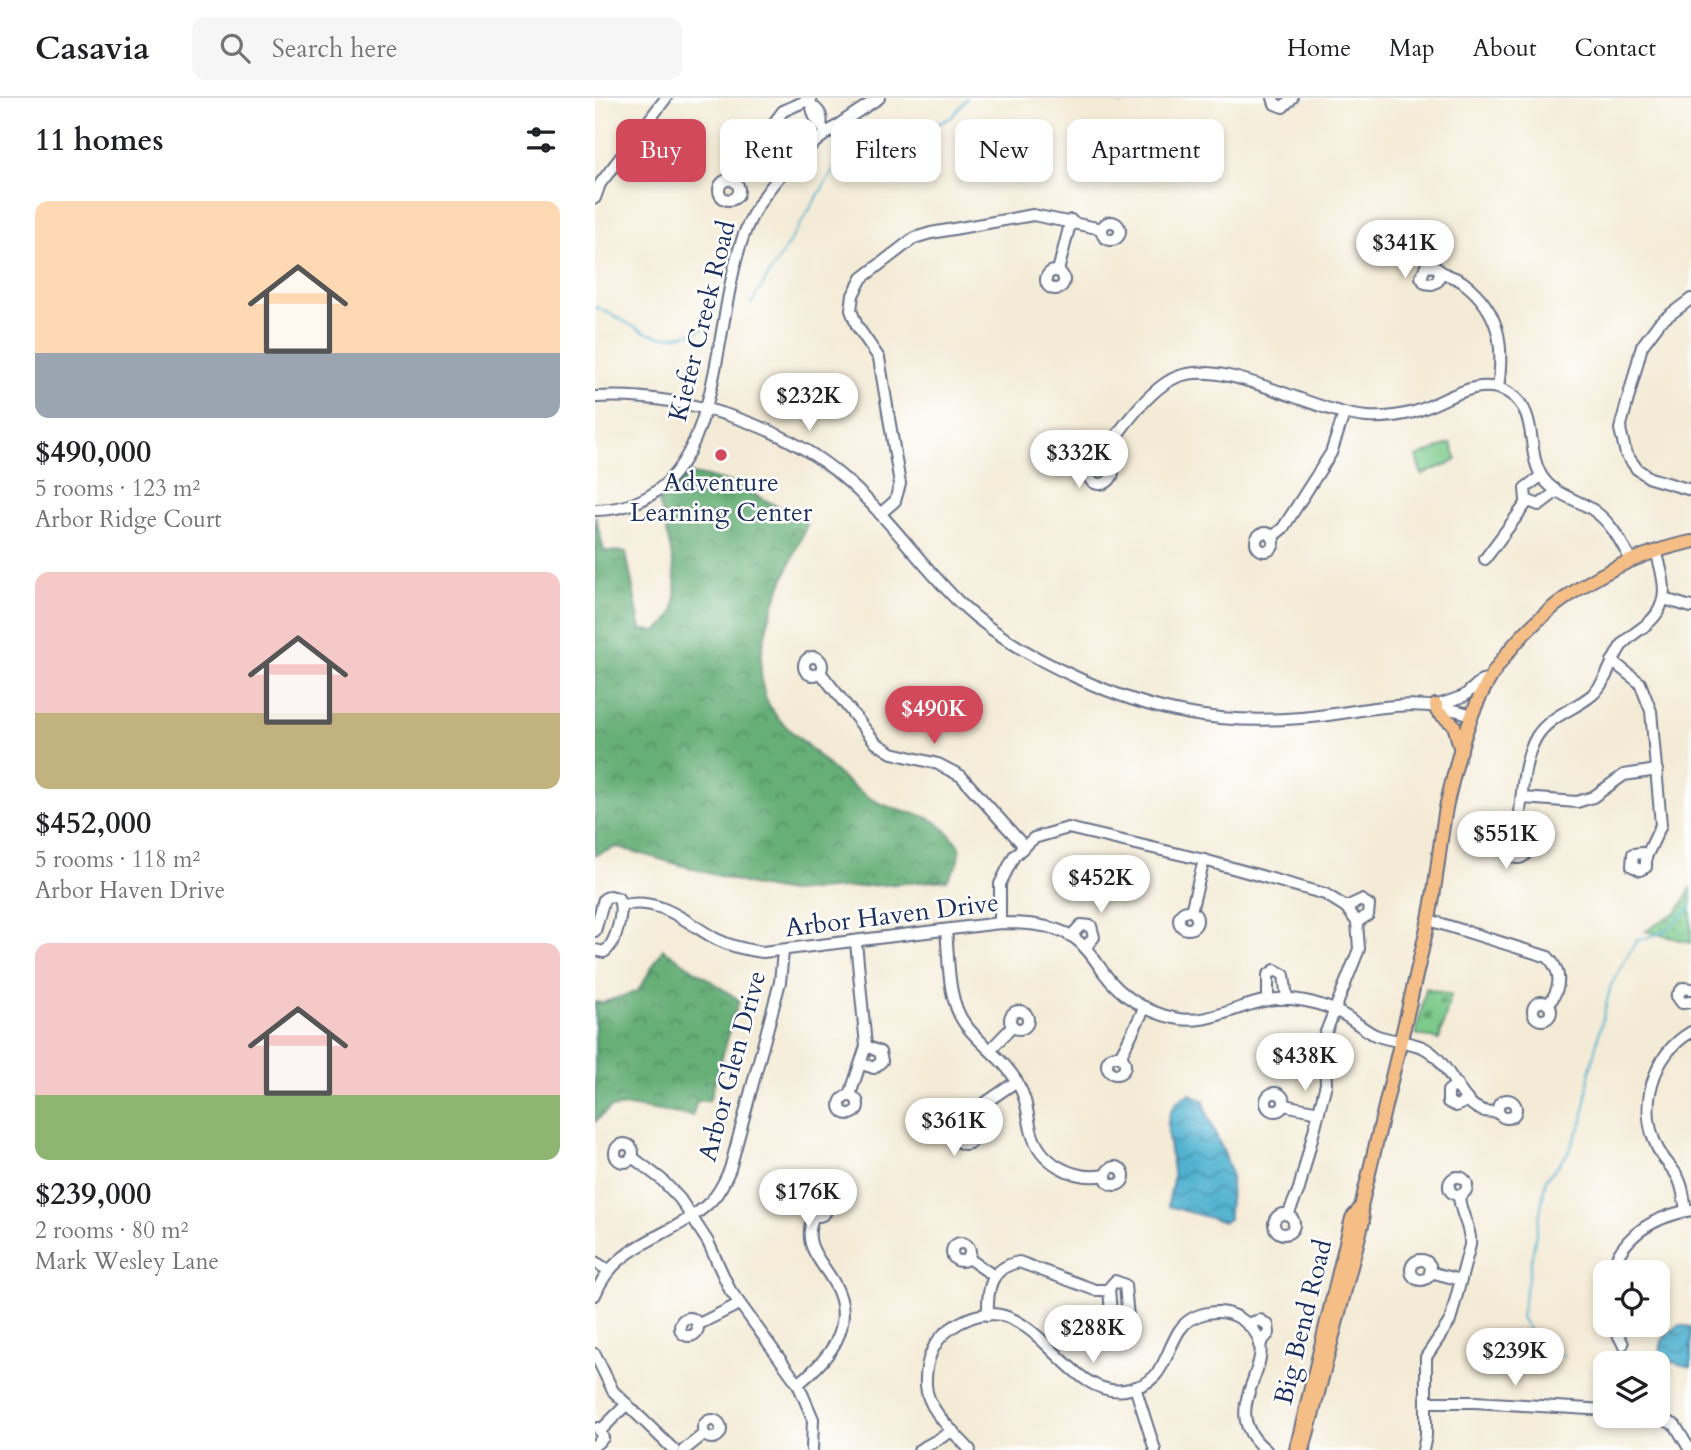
<!DOCTYPE html>
<meta charset="utf-8">
<style>
body{margin:0;font-family:Cardo,serif;background:#f6f6f6;color:#202124;height:100vh;display:flex;flex-direction:column;font-size:26px;white-space:nowrap}
*{box-sizing:border-box;margin:0}
p{font-size:23px;color:#757577}
.icon{flex:none;width:38px;height:38px;fill:none;stroke:currentColor;stroke-width:2;stroke-linecap:round;stroke-linejoin:round}
.map{position:relative;flex:1;overflow:hidden}
.drawer{display:flex;flex-direction:column;background:#fff;width:595px}
.drawer>*{flex:none}
.hud{position:absolute;left:21px;top:21px;width:665px;height:63px;display:flex;gap:14px}
.controls{position:absolute;left:998px;top:1162px;display:grid;gap:14px}
.controls a{display:grid;place-items:center;width:77px;height:77px;border-radius:14px;background:#fff;box-shadow:0 4px 10px #0003;font-size:35px}
.price{position:absolute;translate:-50% -60px;padding:0 16px;border-radius:24px;background:#fff;color:#222;font-size:23px;line-height:46px;filter:drop-shadow(0 2px 4px #0008)}
.price::after{content:'';position:absolute;left:50%;top:42px;width:21px;height:16px;margin-left:-10px;background:inherit;clip-path:polygon(0 0,100% 0,50% 100%)}
.price.current{background:#d1495b;color:#fff}
ul{padding:0;list-style:none}
li{display:grid;align-content:center;gap:14px;height:371px;padding:0 35px}
li span{display:grid;place-items:center;height:217px;border-radius:14px;color:#555}
li>.icon{margin-inline-start:auto}
span .icon{width:126px;height:126px;fill:#fffc;stroke-width:1}
li b{font-size:30px}
h2{display:flex;justify-content:space-between;align-items:center;height:84px;padding:0 35px;font-size:30px}
.tag{padding:0 24px;border-radius:14px;background:#fff;box-shadow:0 4px 10px #0003;font-size:24px;line-height:63px}
.tag.current{background:#d1495b;color:#fff}
header{display:flex;align-items:center;gap:42px;box-sizing:border-box;height:98px;padding:0 35px;background:#fff;border-bottom:2px solid #e0e0e0}
header strong{font-size:33px}
nav{display:flex;gap:38px;margin-inline-start:auto;font-size:24px}
.search{width:490px;height:63px;background:#f6f6f6;display:flex;align-items:center;gap:18px;box-sizing:border-box;padding:0 24px;border-radius:14px;color:#757577;font-size:26px}
main{display:flex;flex:1;min-height:0}
.map>svg:first-child{display:block}
</style>
<header>
<strong>Casavia</strong>
<div class="search"><svg class="icon" aria-label="search" viewBox="0 0 24 24"><circle cx="10" cy="10" r="6"/><path d="M15 15l6 6"/></svg>Search here</div>
<nav><a>Home</a><a>Map</a><a>About</a><a>Contact</a></nav>
</header>
<main>
<section class="drawer">
<h2>11 homes<svg class="icon" aria-label="filters" viewBox="0 0 24 24"><path d="M4 7h16M4 17h16"/><circle cx="9" cy="7" r="2"/><circle cx="15" cy="17" r="2"/></svg></h2>
<ul>
<li><span style="background:linear-gradient(#ffd9b3 70%,#9aa5b1 0)"><svg class="icon" aria-label="home" viewBox="0 0 24 24"><path d="M3 11l9-7 9 7M6 9v11h12V9"/></svg></span><div><b>$490,000</b><p>5 rooms · 123 m²</p><p>Arbor Ridge Court</p></div></li>
<li><span style="background:linear-gradient(#f6c9c9 65%,#c2b280 0)"><svg class="icon" aria-label="home" viewBox="0 0 24 24"><path d="M3 11l9-7 9 7M6 9v11h12V9"/></svg></span><div><b>$452,000</b><p>5 rooms · 118 m²</p><p>Arbor Haven Drive</p></div></li>
<li><span style="background:linear-gradient(#f6c9c9 70%,#8fb573 0)"><svg class="icon" aria-label="home" viewBox="0 0 24 24"><path d="M3 11l9-7 9 7M6 9v11h12V9"/></svg></span><div><b>$239,000</b><p>2 rooms · 80 m²</p><p>Mark Wesley Lane</p></div></li>
</ul>
</section>
<div class="map">
<svg width="1096" height="1352" viewBox="0 0 1096 1352">
<defs>
<pattern id="forest-crowns" width="20" height="18" patternUnits="userSpaceOnUse" patternTransform="scale(1.75)"><rect width="20" height="18" fill="#66af77"/><path d="M2 6a3 3 0 1 1 6 0M12 15a3 3 0 1 1 6 0" fill="none" stroke="#538f65"/></pattern>
<pattern id="cemetery-stones" width="16" height="16" patternUnits="userSpaceOnUse" patternTransform="scale(1.75)"><rect width="16" height="16" fill="#7dcb8b"/><path d="M2 7V4a2 2 0 0 1 4 0v3zM10 15v-3a2 2 0 0 1 4 0v3z" fill="#66a575"/></pattern>
<pattern id="park-dots" width="8" height="8" patternUnits="userSpaceOnUse" patternTransform="scale(1.75)"><rect width="8" height="8" fill="#7dcb8b"/><path d="M2 2h.1M6 6h.1" fill="none" stroke="#66a575" stroke-width="1.8" stroke-linecap="round"/></pattern>
<pattern id="water-waves" width="16" height="10" patternUnits="userSpaceOnUse" patternTransform="scale(1.75)"><rect width="16" height="10" fill="#51b2d0"/><path d="M0 5q4-4 8 0t8 0" fill="none" stroke="#4291ac"/></pattern>
</defs>
<rect width="100%" height="100%" fill="#fff"/>
<filter id="ink" filterUnits="userSpaceOnUse"><feTurbulence type="fractalNoise" baseFrequency=".0143" numOctaves="2"/><feDisplacementMap in="SourceGraphic" scale="14" xChannelSelector="R" yChannelSelector="G"/><feConvolveMatrix kernelMatrix="1 2 1 2 8 2 1 2 1" color-interpolation-filters="sRGB"/></filter>
<filter id="wash" filterUnits="userSpaceOnUse"><feTurbulence type="fractalNoise" baseFrequency=".00686" numOctaves="4" result="noise"/><feDisplacementMap in="SourceGraphic" scale="28" xChannelSelector="R" yChannelSelector="G"/><feGaussianBlur stdDeviation="1.57" result="paint"/><feColorMatrix in="noise" values="0 0 0 0 0 0 0 0 0 0 0 0 0 0 0 0 0 1.4 0 .05"/><feComposite in="paint" operator="in"/></filter>
<g filter="url(#wash)">
<rect width="100%" height="100%" fill="#f4ebd6"/>
<g fill="url(#forest-crowns)" stroke="#406f6a" stroke-width="2">
<path d="M94 375 135 384 213 424C193 474 142 565 179 615 189 629 205 640 217 652 237 671 263 697 289 707 329 722 334 709 365 749L363 765 352 782 195 794 156 787 22 749 0 757V417L9 453 31 454 46 532 62 533C70 526 77 521 79 511 85 481 71 430 63 401Z"/>
<path d="M68 851 144 902 114 1003H102L97 1018 33 1008 15 1010 0 1024V904L7 905 43 893Z"/>
</g>
<path fill="url(#cemetery-stones)" stroke="#4c7d74" stroke-width="2" d="M831 890 856 897 844 942 821 936Z"/>
<path fill="url(#park-dots)" stroke="#4c7d74" stroke-width="2" d="M1096 790V845L1051 833 1083 813Z"/>
<path fill="#7dcb8b" stroke="#4c7d74" stroke-width="2" d="M856 345 862 362 827 377 821 359Z"/>
<g fill="url(#water-waves)" stroke="#367097" stroke-width="2">
<path d="M595 996 609 1003C613 1028 629 1048 635 1072 639 1090 633 1103 634 1121L629 1124 573 1108C574 1097 579 1086 578 1074 576 1045 560 1010 595 996Z"/>
<path d="M1085 1227 1096 1229V1269L1068 1262C1061 1243 1070 1237 1085 1227Z"/>
</g>
<g fill="none" stroke-linecap="round" stroke-linejoin="round">
<g stroke="#51b2d0" stroke-width="2">
<path d="M516 0 524 6 546 0"/>
<path d="M156 206 240 70 260 44 288 41 308 43 357 19 372 0"/>
<path d="M0 209C48 228 52 251 109 231"/>
<path d="M970 1258C948 1254 937 1238 926 1219L951 1081 973 1055 988 1023 995 972 1016 887 1041 843 1069 834 1096 810"/>
</g>
</g>
</g>
<g filter="url(#ink)">
<g fill="none" stroke-linecap="round" stroke-linejoin="round">
<defs>
<g id="minor">
<path d="M215 0C219 20 218 18 231 34"/>
<path d="M678 0 680 6 688 9 697 0"/>
<path d="M216 7C225 13 228 18 226 28"/>
<circle cx="134" cy="92" r="10"/>
<path d="M139 83 147 67 188 13 215 1"/>
<path d="M0 100 5 86 71 0"/>
<circle cx="516" cy="133" r="9"/>
<circle cx="460" cy="182" r="9"/>
<path d="M463 173 476 122"/>
<path d="M845 174 843 183 837 186 830 185 826 179 831 168 841 169C848 178 860 178 869 185 906 214 909 248 903 290"/>
<path d="M1096 201 1065 224 1047 248 1025 331 1031 356 1042 371 1055 380 1096 392"/>
<path d="M0 299C84 294 187 325 250 381 293 418 325 466 365 505 400 538 442 562 485 581 558 614 625 627 706 620 770 615 811 596 877 617"/>
<path d="M508 360C521 335 556 289 582 279 630 259 718 315 772 319 787 320 804 318 819 314 849 305 883 276 914 295 944 314 931 352 946 377 958 397 980 400 998 412 1016 424 1026 444 1036 462"/>
<circle cx="505" cy="373" r="13"/>
<path d="M946 378 930 390 931 402 944 407 961 394"/>
<path d="M0 412C142 410 110 208 157 118 186 64 233 32 284 0"/>
<path d="M285 416 300 403 305 386 284 260 262 228 256 212 258 197 267 180 319 140 336 135 438 117 507 131"/>
<circle cx="670" cy="444" r="9"/>
<path d="M677 439 688 430 736 355 749 316"/>
<path d="M890 461 933 403"/>
<path d="M1069 501 1096 509"/>
<circle cx="218" cy="568" r="9"/>
<path d="M1017 563 1045 585 1056 613 1066 727 1051 759V769L1045 772 1037 768 1038 756 1047 755 1051 759"/>
<path d="M225 574 281 645 297 655 343 666 366 678 428 747"/>
<path d="M843 607 869 598 887 582 895 581"/>
<path d="M928 700 982 704 998 699 1029 677 1062 672"/>
<circle cx="923" cy="751" r="9"/>
<path d="M922 742C927 711 925 666 942 638 956 617 979 612 997 597 1012 584 1016 562 1027 547 1034 538 1044 533 1052 526 1077 506 1069 480 1061 453"/>
<path d="M27 807C66 799 89 823 121 841 135 848 151 852 168 854L405 825C429 825 457 826 478 839 491 848 500 862 509 875 526 898 551 914 579 920 614 929 648 903 682 901 704 899 731 907 749 917 760 923 769 932 780 937 795 943 812 943 827 949 860 963 864 1021 903 1013"/>
<path d="M751 809 766 802 774 807 773 817 762 824"/>
<circle cx="593" cy="822" r="9"/>
<path d="M596 813 609 762"/>
<path d="M834 822 953 859C968 875 966 890 953 907"/>
<path d="M405 825V786L419 758 439 740 473 730 609 762 730 796 751 809 762 824 764 851 729 939 731 986 704 1091 693 1117"/>
<path d="M351 832C354 861 352 902 370 926 386 948 410 961 423 986 432 1001 432 1015 436 1032 444 1065 478 1083 511 1077"/>
<path d="M0 833 9 801 15 798 23 800C30 812 21 846 9 854L0 852"/>
<path d="M476 838 486 827 496 828 499 839 490 850"/>
<path d="M1096 891 1088 890 1082 898 1087 905 1096 904"/>
<path d="M673 902V877L680 872 689 877 692 901"/>
<circle cx="947" cy="913" r="9"/>
<circle cx="424" cy="922" r="9"/>
<path d="M396 951 418 928"/>
<circle cx="521" cy="967" r="9"/>
<path d="M525 959 550 909"/>
<path d="M267 966 279 970 287 963 285 954 271 948"/>
<path d="M862 986 853 993V1004L861 1008 872 1003"/>
<circle cx="680" cy="1004" r="9"/>
<path d="M255 997 271 948 261 844"/>
<circle cx="254" cy="1007" r="9"/>
<circle cx="912" cy="1011" r="9"/>
<path d="M689 1007 724 1014"/>
<circle cx="370" cy="1037" r="9"/>
<path d="M374 1029 390 1005 422 983"/>
<circle cx="29" cy="1055" r="9"/>
<path d="M37 1059 66 1081 85 1101 113 1144 135 1192 203 1286 218 1321 217 1352"/>
<circle cx="520" cy="1078" r="9"/>
<circle cx="863" cy="1088" r="9"/>
<circle cx="223" cy="1109" r="9"/>
<path d="M1091 1113C1089 1101 1088 1086 1081 1076 1075 1067 1067 1060 1062 1049 1043 1009 1057 957 1096 934"/>
<circle cx="689" cy="1126" r="10"/>
<circle cx="366" cy="1154" r="9"/>
<path d="M373 1160 399 1178"/>
<circle cx="826" cy="1172" r="10"/>
<path d="M0 1164 13 1172"/>
<path d="M835 1174 866 1182"/>
<path d="M1016 1174C1028 1136 1059 1119 1096 1112"/>
<path d="M520 1183 530 1187 533 1220 528 1224 521 1223 516 1216 514 1190Z"/>
<path d="M0 1197C21 1143 79 1140 116 1103 125 1094 130 1082 135 1071L185 884 188 854"/>
<path d="M393 1217C392 1191 395 1170 424 1164L500 1192H514"/>
<circle cx="94" cy="1229" r="9"/>
<path d="M652 1226 665 1222 673 1227 674 1235 664 1247"/>
<path d="M102 1227 144 1206"/>
<path d="M1018 1227 1028 1246"/>
<path d="M0 1256 18 1293 79 1352"/>
<path d="M203 1286C234 1261 263 1227 239 1185 225 1160 206 1148 219 1117"/>
<path d="M540 1289 560 1352"/>
<path d="M831 1304H880L1010 1312"/>
<path d="M1061 1318 1080 1327 1095 1352"/>
<circle cx="117" cy="1331" r="9"/>
<path d="M6 1332 32 1306"/>
<path d="M0 1347 8 1340 3 1330"/>
<path d="M89 1352 109 1336"/>
<path d="M324 1352 358 1333"/>
<path d="M375 1352C359 1334 332 1312 331 1287 330 1266 337 1243 355 1231 436 1173 464 1302 530 1292 570 1285 567 1261 584 1233 596 1214 627 1208 646 1221 703 1259 612 1305 671 1352"/>
<path d="M828 1352 831 1338V1259L855 1223 875 1147C877 1130 864 1115 864 1097"/>
</g>
<g id="major">
<path d="M841 607 842 613 859 627 866 653"/>
<path d="M701 1352 757 1120 766 1109"/>
<path d="M708 1352 768 1123 766 1109C788 1015 812 920 833 825 842 786 844 745 852 705 861 667 871 623 890 589 931 514 1014 461 1096 444"/>
</g>
</defs>
<use href="#minor" stroke="#677188" stroke-width="14"/>
<use href="#major" stroke="#677188" stroke-width="16"/>
<use href="#minor" stroke="#fff" stroke-width="10"/>
<use href="#major" stroke="#f6be87" stroke-width="12"/>
</g>
</g>
<circle fill="#d1495b" stroke="#fff" stroke-width="2.5" cx="126" cy="357" r="7"/>
<g text-anchor="middle" dominant-baseline="central" stroke-width="5" stroke-linejoin="round" paint-order="stroke">
<g font-size="26" fill="#1b2f5e" stroke="#fff">
<text transform="translate(107 223) rotate(-76)">Kiefer Creek Road</text>
<text transform="translate(297 817) rotate(-7)">Arbor Haven Drive</text>
<text transform="translate(137 968) rotate(-75)">Arbor Glen Drive</text>
<text transform="translate(708 1224) rotate(-76)">Big Bend Road</text>
</g>
<g font-size="26" fill="#1b2f5e" stroke="#fff">
<text x="126" y="384">Adventure<tspan x="126" dy="30">Learning Center</tspan></text>
</g>
</g>
</svg>
<div class="controls">
<a><svg class="icon" aria-label="locate" viewBox="0 0 24 24"><circle cx="12" cy="12" r="6"/><path d="M12 2v4M12 18v4M2 12h4M18 12h4"/></svg></a>
<a><svg class="icon" aria-label="layers" viewBox="0 0 24 24"><path d="M12 4l9 5-9 5-9-5zM3 14l9 5 9-5"/></svg></a>
</div>
<b class="price" style="left:810px;top:182px">$341K</b>
<b class="price" style="left:214px;top:335px">$232K</b>
<b class="price" style="left:484px;top:392px">$332K</b>
<b class="price current" style="left:339px;top:648px">$490K</b>
<b class="price" style="left:911px;top:773px">$551K</b>
<b class="price" style="left:506px;top:817px">$452K</b>
<b class="price" style="left:710px;top:995px">$438K</b>
<b class="price" style="left:359px;top:1060px">$361K</b>
<b class="price" style="left:213px;top:1131px">$176K</b>
<b class="price" style="left:498px;top:1267px">$288K</b>
<b class="price" style="left:920px;top:1290px">$239K</b>
<div class="hud">
<a class="tag current">Buy</a>
<a class="tag">Rent</a>
<a class="tag">Filters</a>
<a class="tag">New</a>
<a class="tag">Apartment</a>
</div>
</div>
</main>
